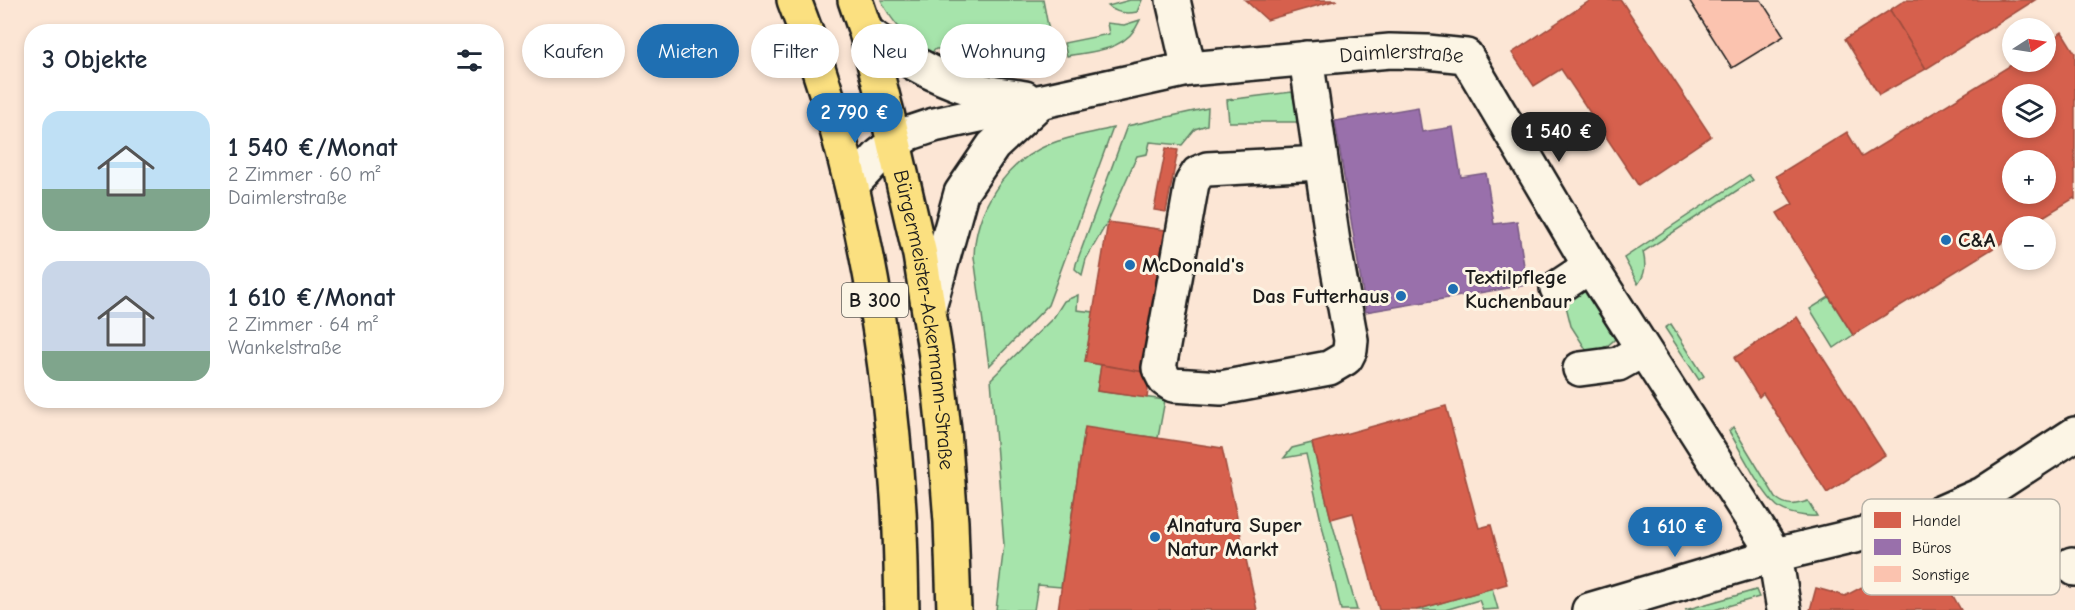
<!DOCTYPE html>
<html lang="de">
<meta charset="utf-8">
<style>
body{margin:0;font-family:"Comic Neue",sans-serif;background:#f2f2f3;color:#1f2937;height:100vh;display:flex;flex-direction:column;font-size:22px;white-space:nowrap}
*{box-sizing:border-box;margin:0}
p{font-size:20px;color:#747a83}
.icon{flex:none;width:33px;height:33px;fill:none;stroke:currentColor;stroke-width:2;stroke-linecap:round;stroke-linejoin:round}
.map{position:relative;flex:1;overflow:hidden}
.details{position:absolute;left:24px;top:24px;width:480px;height:384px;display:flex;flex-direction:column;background:#fff;border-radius:24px;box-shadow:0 3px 9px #0003}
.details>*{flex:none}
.banner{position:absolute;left:522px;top:24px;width:570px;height:54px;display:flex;gap:12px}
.needle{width:39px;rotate:78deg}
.tools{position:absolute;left:2002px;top:18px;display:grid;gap:12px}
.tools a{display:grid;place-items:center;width:54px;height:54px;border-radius:50%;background:#fff;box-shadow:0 3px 9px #0003;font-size:30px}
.price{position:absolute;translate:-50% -51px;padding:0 14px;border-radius:21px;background:#1f6fb2;color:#fff;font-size:20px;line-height:39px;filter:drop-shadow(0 2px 3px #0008)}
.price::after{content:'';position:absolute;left:50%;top:36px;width:18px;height:14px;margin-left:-9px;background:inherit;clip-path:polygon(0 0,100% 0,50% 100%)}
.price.selected{background:#222;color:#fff}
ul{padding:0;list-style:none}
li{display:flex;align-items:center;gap:18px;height:150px;padding:0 18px}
li span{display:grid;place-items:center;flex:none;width:168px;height:120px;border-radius:18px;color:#555}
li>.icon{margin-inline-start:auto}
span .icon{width:72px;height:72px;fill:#fffc;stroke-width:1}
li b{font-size:26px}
h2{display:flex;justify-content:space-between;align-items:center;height:72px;padding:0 18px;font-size:26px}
.pill{padding:0 21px;border-radius:27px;background:#fff;box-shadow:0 3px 9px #0003;font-size:21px;line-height:54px}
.pill.selected{background:#1f6fb2;color:#fff}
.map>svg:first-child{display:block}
</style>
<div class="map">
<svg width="2075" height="610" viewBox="0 0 2075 610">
<rect width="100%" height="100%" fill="#fce6d5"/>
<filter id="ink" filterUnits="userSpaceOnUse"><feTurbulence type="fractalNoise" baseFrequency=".0167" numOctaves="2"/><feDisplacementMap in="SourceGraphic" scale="12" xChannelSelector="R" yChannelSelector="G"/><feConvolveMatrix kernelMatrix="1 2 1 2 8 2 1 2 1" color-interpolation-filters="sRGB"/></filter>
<g filter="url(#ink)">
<g fill="#a6e4ab" stroke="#618064" stroke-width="1.5">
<path d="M881 0H1043L1054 57C1005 69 987 68 941 49H936L931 53C910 43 891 21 881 0Z"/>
<path d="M1130 0H1142L1137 12C1127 14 1116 13 1108 6Z"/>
<path d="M1140 20C1127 51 1095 51 1067 56L1064 43 1109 34 1107 23 1124 25Z"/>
<path d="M1292 92 1299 122H1229L1227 100Z"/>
<path d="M1208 108 1207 125 1195 129 1182 145 1150 142 1147 154 1137 156 1108 221 1086 259 1082 275 1075 269 1076 264 1127 126Z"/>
<path d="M1113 128 1048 305 989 366 974 257C975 210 1005 162 1050 144 1069 136 1093 133 1113 128Z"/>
<path d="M1749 175 1753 180 1643 252C1646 264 1646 274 1638 284L1624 258Z"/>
<path d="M1583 289 1615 339C1607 348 1599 350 1587 351L1571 326 1565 302Z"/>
<path d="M1078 295 1077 310 1094 312 1085 362 1101 365 1097 391 1165 400 1158 438 1085 428 1061 587 1038 585 1034 610H996L1004 545 991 379 1054 317 1064 301Z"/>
<path d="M1829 297 1853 335 1834 348 1810 309Z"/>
<path d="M1671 324 1704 376 1699 380 1665 328Z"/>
<path d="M1733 427 1776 498C1787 507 1795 505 1808 501L1817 516C1806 517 1786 514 1777 506 1761 492 1741 451 1729 431Z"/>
<path d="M1312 443 1331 519 1357 610H1341L1306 454 1284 458 1292 448Z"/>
<path d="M1492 588 1498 609 1483 610 1479 600 1445 610H1416Z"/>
<path d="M1756 590 1759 597 1714 610H1685Z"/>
</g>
<g fill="#d6604d" stroke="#9e4c3e" stroke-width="1.5" fill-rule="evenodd">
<path d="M1245 0H1337L1267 20Z"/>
<path d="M1591 0H1621L1711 136 1638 185 1561 69 1534 86 1512 53Z"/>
<path d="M1905 0H2035L1926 69 1890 10Z"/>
<path d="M1890 10 1926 69 1879 95 1845 39Z"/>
<path d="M2062 32 2075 53V200L2074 198 2028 226H2013V236L1853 335 1777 213 1793 204 1776 176 1847 132 1862 157 2016 62H2046V43ZM2013 94H2046V128H2013ZM2013 160H2046V194H2013Z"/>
<path d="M1166 148 1178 150 1166 212 1154 210Z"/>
<path d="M1108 222 1165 230 1153 300 1162 301 1150 373 1085 362Z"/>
<path d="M1797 317 1885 455 1827 493 1763 393 1759 397 1734 358Z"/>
<path d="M1101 365 1150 373 1147 398 1097 391Z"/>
<path d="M1446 406 1479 528 1491 525 1507 584 1416 610H1379L1353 513 1331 519 1312 443Z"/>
<path d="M1085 427 1222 448 1257 610H1058Z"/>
<path d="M1928 552 1961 610H1810L1816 588 1845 596Z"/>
</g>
<path fill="#9970ab" stroke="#745780" stroke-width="1.5" d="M1418 107 1422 132 1453 127 1461 177 1486 173 1494 224 1517 221 1527 285 1366 312 1335 121Z"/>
<path fill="#fbc3af" stroke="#1c1c1c" stroke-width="1.5" d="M1689 0H1761L1784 36 1732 68Z"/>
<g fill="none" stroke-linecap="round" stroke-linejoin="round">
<defs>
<g id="minor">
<path d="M1173 0 1189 69"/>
<path d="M866 32C899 55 931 76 970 88 987 94 1007 95 1025 98"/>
<path d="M1306 58 1333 242 1351 340 1350 350 1346 358 1329 368 1221 388 1173 385 1165 380 1159 368 1192 183 1198 173 1207 169 1321 163"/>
<path id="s1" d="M852 185 880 155 894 144 910 133 934 125 1189 69 1390 51 1427 52 1466 56 1590 266 1775 555 1784 610"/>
<path d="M1557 288 1590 266"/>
<path d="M929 308 961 193 993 146 1040 102"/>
<path d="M1580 369 1618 364 1643 350"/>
<path d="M2072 564 2075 569"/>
<path d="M1589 610 1775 555 1926 519 1983 494 2075 434"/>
</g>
<g id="major">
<path d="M794 0C855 158 886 327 898 496 901 534 901 572 902 610"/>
<path id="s2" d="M855 0 866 32 887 113 920 255 936 356 944 431 951 522 954 610"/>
</g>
</defs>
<use href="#minor" stroke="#1c1c1c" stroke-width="38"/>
<use href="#major" stroke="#1c1c1c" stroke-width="38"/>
<use href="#minor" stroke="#fcf5e5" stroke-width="33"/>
<use href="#major" stroke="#fbe080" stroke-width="33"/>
</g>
</g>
<g fill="#1f6fb2" stroke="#fcf5e5" stroke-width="2">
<circle cx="1946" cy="240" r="6"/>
<circle cx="1130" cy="265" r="6"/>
<circle cx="1453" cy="289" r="6"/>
<circle cx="1401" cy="296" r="6"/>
<circle cx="1155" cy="537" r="6"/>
</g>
<g text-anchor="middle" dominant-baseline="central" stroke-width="6" stroke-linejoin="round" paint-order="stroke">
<rect fill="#fcf5e5" stroke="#5f5d58" stroke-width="1.5" x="842" y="283" width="66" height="34" rx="4.5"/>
<g font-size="20" font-weight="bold" fill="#1c1c1c">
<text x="875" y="300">B 300</text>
</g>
<g font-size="21" fill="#1c1c1c" stroke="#fcf5e5">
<text stroke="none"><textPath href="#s1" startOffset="578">Daimlerstraße</textPath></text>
<text stroke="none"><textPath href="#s2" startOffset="328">Bürgermeister-Ackermann-Straße</textPath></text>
</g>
<g font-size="21" font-weight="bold" fill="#1c1c1c" stroke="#fcf5e5" text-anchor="start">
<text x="1958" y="240">C&amp;A</text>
<text x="1142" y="265">McDonald's</text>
<text x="1465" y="277">Textilpflege<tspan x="1465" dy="24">Kuchenbaur</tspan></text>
<text x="1389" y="296" text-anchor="end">Das Futterhaus</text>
<text x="1167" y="525">Alnatura Super<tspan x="1167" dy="24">Natur Markt</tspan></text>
</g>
</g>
<rect x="1862" y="499" width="198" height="96" rx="9" fill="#fcf5e5" stroke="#b9b4a9" stroke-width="1.5"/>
<rect x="1874" y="512" width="27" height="16" fill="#d6604d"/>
<rect x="1874" y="539" width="27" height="16" fill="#9970ab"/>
<rect x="1874" y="566" width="27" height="16" fill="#fbc3af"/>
<g font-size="16" fill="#1c1c1c">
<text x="1912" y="526">Handel</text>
<text x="1912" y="553">Büros</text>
<text x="1912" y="580">Sonstige</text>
</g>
</svg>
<div class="tools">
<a><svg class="needle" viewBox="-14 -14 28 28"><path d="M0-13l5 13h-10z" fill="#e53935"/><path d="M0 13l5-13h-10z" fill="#747a83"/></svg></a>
<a><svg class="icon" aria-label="layers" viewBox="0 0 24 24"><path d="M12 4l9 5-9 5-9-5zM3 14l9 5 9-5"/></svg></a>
<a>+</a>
<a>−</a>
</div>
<b class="price" style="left:855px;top:144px">2 790 €</b>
<b class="price selected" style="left:1559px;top:163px">1 540 €</b>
<b class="price" style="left:1675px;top:558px">1 610 €</b>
<div class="banner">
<a class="pill">Kaufen</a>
<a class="pill selected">Mieten</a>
<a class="pill">Filter</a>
<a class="pill">Neu</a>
<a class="pill">Wohnung</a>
</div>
<section class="details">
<h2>3 Objekte<svg class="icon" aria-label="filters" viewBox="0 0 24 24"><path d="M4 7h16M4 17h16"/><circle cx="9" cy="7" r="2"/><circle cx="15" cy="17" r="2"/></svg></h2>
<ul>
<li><span style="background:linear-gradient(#bfe0f5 65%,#7fa58c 0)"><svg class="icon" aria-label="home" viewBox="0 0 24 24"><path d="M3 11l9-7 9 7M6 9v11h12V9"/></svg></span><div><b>1 540 €/Monat</b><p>2 Zimmer · 60 m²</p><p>Daimlerstraße</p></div></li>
<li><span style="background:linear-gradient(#c9d6e8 75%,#7fa58c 0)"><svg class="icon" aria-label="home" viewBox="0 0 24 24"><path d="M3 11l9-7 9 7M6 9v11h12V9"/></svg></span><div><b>1 610 €/Monat</b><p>2 Zimmer · 64 m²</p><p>Wankelstraße</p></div></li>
</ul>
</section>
</div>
